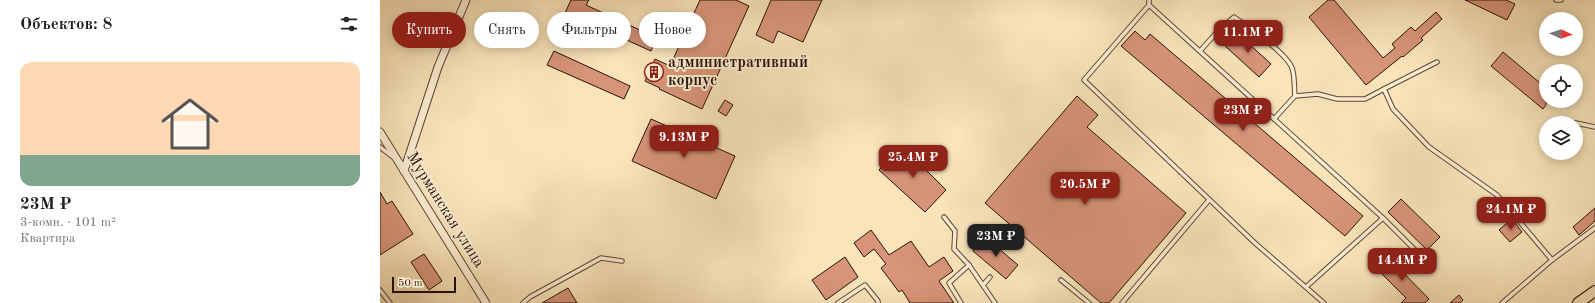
<!DOCTYPE html>
<html lang="ru">
<meta charset="utf-8">
<style>
body{margin:0;font-family:"Old Standard TT",serif;background:#f2f2f2;color:#202124;height:100vh;display:flex;flex-direction:column;font-size:15px;white-space:nowrap}
*{box-sizing:border-box;margin:0}
p{font-size:13px;color:#757577}
.icon{flex:none;width:22px;height:22px;fill:none;stroke:currentColor;stroke-width:2;stroke-linecap:round;stroke-linejoin:round}
.map{position:relative;flex:1;overflow:hidden}
.sheet{display:flex;flex-direction:column;background:#fff;width:380px}
.sheet>*{flex:none}
.hud{position:absolute;left:12px;top:12px;width:380px;height:36px;display:flex;gap:8px}
.needle{width:26px;rotate:93deg}
.tools{position:absolute;left:1159px;top:12px;display:grid;gap:8px}
.tools a{display:grid;place-items:center;width:44px;height:44px;border-radius:50%;background:#fff;box-shadow:0 2px 10px #0003;font-size:20px}
.scale{position:absolute;left:12px;bottom:10px;width:64px;box-sizing:border-box;padding-left:4px;border:2px solid #281308;border-top:0;font-size:11px;line-height:14px;white-space:nowrap;color:#281308;-webkit-text-stroke:3px #fbedd2;paint-order:stroke}
.price{position:absolute;translate:-50% -34px;padding:0 9px;border-radius:8px;background:#8f2418;color:#fff;font-size:13px;line-height:26px;filter:drop-shadow(0 1px 2px #0008)}
.price::after{content:'';position:absolute;left:50%;top:24px;width:12px;height:9px;margin-left:-6px;background:inherit;clip-path:polygon(0 0,100% 0,50% 100%)}
.price.on{background:#222;color:#fff}
ul{padding:0;list-style:none}
li{display:grid;align-content:center;gap:8px;height:212px;padding:0 20px}
li+li{border-top:1px solid #e0e0e0}
li span{display:grid;place-items:center;height:124px;border-radius:12px;color:#555}
li>.icon{margin-inline-start:auto}
span .icon{width:72px;height:72px;fill:#fffc;stroke-width:1}
li b{font-size:17px}
h2{display:flex;justify-content:space-between;align-items:center;height:48px;padding:0 20px;font-size:17px}
.tag{padding:0 14px;border-radius:18px;background:#fff;box-shadow:0 2px 10px #0003;font-size:14px;line-height:36px}
.tag.on{background:#8f2418;color:#fff}
main{display:flex;flex:1;min-height:0}
.map>svg:first-child{display:block}
</style>
<main>
<section class="sheet">
<h2>Объектов: 8<svg class="icon" aria-label="filters" viewBox="0 0 24 24"><path d="M4 7h16M4 17h16"/><circle cx="9" cy="7" r="2"/><circle cx="15" cy="17" r="2"/></svg></h2>
<ul>
<li><span style="background:linear-gradient(#ffd9b3 75%,#7fa58c 0)"><svg class="icon" aria-label="home" viewBox="0 0 24 24"><path d="M3 11l9-7 9 7M6 9v11h12V9"/></svg></span><div><b>23M ₽</b><p>3-комн. · 101 m²</p><p>Квартира</p></div></li>
</ul>
</section>
<div class="map">
<svg width="1215" height="303" viewBox="0 0 1215 303">
<rect width="100%" height="100%" fill="#f9e4ba"/>
<filter id="stains"><feTurbulence type="fractalNoise" baseFrequency=".005" numOctaves="4"/><feColorMatrix values="0 0 0 0 .2 0 0 0 0 .09 0 0 0 0 .02 0 0 0 .5 -.17"/></filter>
<radialGradient id="worn" r=".72"><stop offset=".6" stop-color="#630" stop-opacity="0"/><stop offset="1" stop-color="#630" stop-opacity=".3"/></radialGradient>
<g fill="#d79478" stroke="#281308">
<path d="M191 0H209L206 5 277 38 271 51 200 19 199 22 184 15Z"/>
<path d="M320 0H356L369 6 322 109 279 89 280 88 265 81 275 59 290 66Z"/>
<path d="M391 0H442L423 42 398 31 393 43 376 35Z"/>
<path d="M948 0H954L1003 58 1015 48 1012 44 1031 27 1035 31 1056 12 1062 19 1041 38 1043 40 1023 57 1022 56 986 85 929 17Z"/>
<path d="M1085 0H1126L1135 4 1127 20Z"/>
<path d="M755 31 765 40 770 34 983 216 965 236 741 46Z"/>
<path d="M856 32 891 64 879 77 844 45Z"/>
<path d="M174 51 250 86 244 99 167 65Z"/>
<path d="M1123 52 1166 88V105L1163 109 1111 66Z"/>
<path d="M697 96 718 115 707 127 806 213 729 303H721L605 203Z"/>
<path d="M345 100 353 105 346 116 338 111Z"/>
<path d="M271 119 355 156 336 199 252 161Z"/>
<path d="M522 146 566 190 545 212 499 170Z"/>
<path d="M0 192 7 204 12 201 33 234 0 255Z"/>
<path d="M1021 199 1060 237 1047 250 1008 212Z"/>
<path d="M1215 208V221L1199 235 1193 227Z"/>
<path d="M1132 219 1142 232 1130 242 1119 230Z"/>
<path d="M491 230 509 255 531 241 549 267 564 257 573 271 559 281 574 303H530L522 290 519 292 501 268 506 264 494 249 484 257 474 243Z"/>
<path d="M605 237 638 265 626 279 593 251Z"/>
<path d="M44 254 62 281 49 290 31 262Z"/>
<path d="M1007 256 1049 299 1045 303H1021L1026 298 996 268Z"/>
<path d="M465 257 478 277 446 300 432 280Z"/>
<path d="M188 288 197 303H162Z"/>
<path d="M1079 295 1083 300 1080 303H1070Z"/>
</g>
<g fill="none" stroke-linecap="round" stroke-linejoin="round">
<defs>
<g id="lane">
<path d="M769 0V5L1003 218 1040 255"/>
<path d="M1176 0H1181"/>
<path d="M769 5 704 80 876 244 944 303"/>
<path d="M820 51 838 31 854 17C868 26 907 54 912 68 915 76 914 88 915 96"/>
<path d="M1057 62 1004 89 1013 109 1049 147 1117 195 1172 260"/>
<path d="M894 119 915 96 938 94 957 99H985L1004 89"/>
<path d="M1186 121 1194 123"/>
<path d="M1196 123 1215 127"/>
<path d="M0 147 13 157"/>
<path d="M564 217 575 231 574 249 589 265"/>
<path d="M681 280 709 303"/>
<path d="M603 285 610 277"/>
<path d="M926 287 1003 218"/>
<path d="M0 290 10 303"/>
<path d="M143 303 150 297 221 258 242 261"/>
<path d="M458 303 485 285 498 301V303"/>
<path d="M581 303 569 283 589 265 615 303"/>
<path d="M742 303 829 200"/>
<path d="M1122 303 1172 260 1215 228"/>
</g>
<g id="street">
<path d="M0 132 106 303"/>
<path d="M24 171 58 67 86 0"/>
</g>
<path id="primary" d="M1198 303 1215 291"/>
</defs>
<use href="#lane" stroke="#5c4734" stroke-width="5.5"/>
<use href="#street" stroke="#5c4734" stroke-width="9"/>
<use href="#primary" stroke="#281308" stroke-width="12"/>
<use href="#lane" stroke="#fbedd2" stroke-width="3.5"/>
<use href="#street" stroke="#fbedd2" stroke-width="7"/>
<use href="#primary" stroke="#f9e4ba" stroke-width="10"/>
</g>
<defs>
<symbol id="building-ring" viewBox="-11 -11 22 22"><circle r="9.5" fill="#fbedd2" stroke="#8f2418" stroke-width="1.5"/><path d="M-4-6H4V6H1V3H-1V6H-4ZM-2.5-4.3h1.7v1.8h-1.7ZM.8-4.3h1.7v1.8H.8ZM-2.5-1h1.7V.8h-1.7ZM.8-1h1.7V.8H.8Z" fill="#8f2418"/></symbol>
</defs>
<g fill-rule="evenodd">
<use href="#building-ring" x="263" y="61" width="22" height="22"/>
</g>
<g text-anchor="middle" dominant-baseline="central" stroke-width="4" stroke-linejoin="round" paint-order="stroke">
<g font-size="16" font-weight="bold" fill="#281308" stroke="#fbedd2" text-anchor="start">
<text x="288" y="63">административный<tspan x="288" dy="18">корпус</tspan></text>
</g>
<g font-size="16" fill="#281308" stroke="#fbedd2">
<text transform="translate(65 210) rotate(58)">Мурманская улица</text>
</g>
</g>
<rect width="100%" height="100%" filter="url(#stains)"/>
<rect width="100%" height="100%" fill="url(#worn)"/>
</svg>
<div class="tools">
<a><svg class="needle" viewBox="-14 -14 28 28"><path d="M0-13l5 13h-10z" fill="#e53935"/><path d="M0 13l5-13h-10z" fill="#757577"/></svg></a>
<a><svg class="icon" aria-label="locate" viewBox="0 0 24 24"><circle cx="12" cy="12" r="6"/><path d="M12 2v4M12 18v4M2 12h4M18 12h4"/></svg></a>
<a><svg class="icon" aria-label="layers" viewBox="0 0 24 24"><path d="M12 4l9 5-9 5-9-5zM3 14l9 5 9-5"/></svg></a>
</div>
<div class="scale">50 m</div>
<b class="price" style="left:868px;top:54px">11.1M ₽</b>
<b class="price" style="left:863px;top:132px">23M ₽</b>
<b class="price" style="left:304px;top:159px">9.13M ₽</b>
<b class="price" style="left:533px;top:179px">25.4M ₽</b>
<b class="price" style="left:705px;top:206px">20.5M ₽</b>
<b class="price" style="left:1131px;top:231px">24.1M ₽</b>
<b class="price on" style="left:616px;top:258px">23M ₽</b>
<b class="price" style="left:1022px;top:282px">14.4M ₽</b>
<div class="hud">
<a class="tag on">Купить</a>
<a class="tag">Снять</a>
<a class="tag">Фильтры</a>
<a class="tag">Новое</a>
</div>
</div>
</main>
